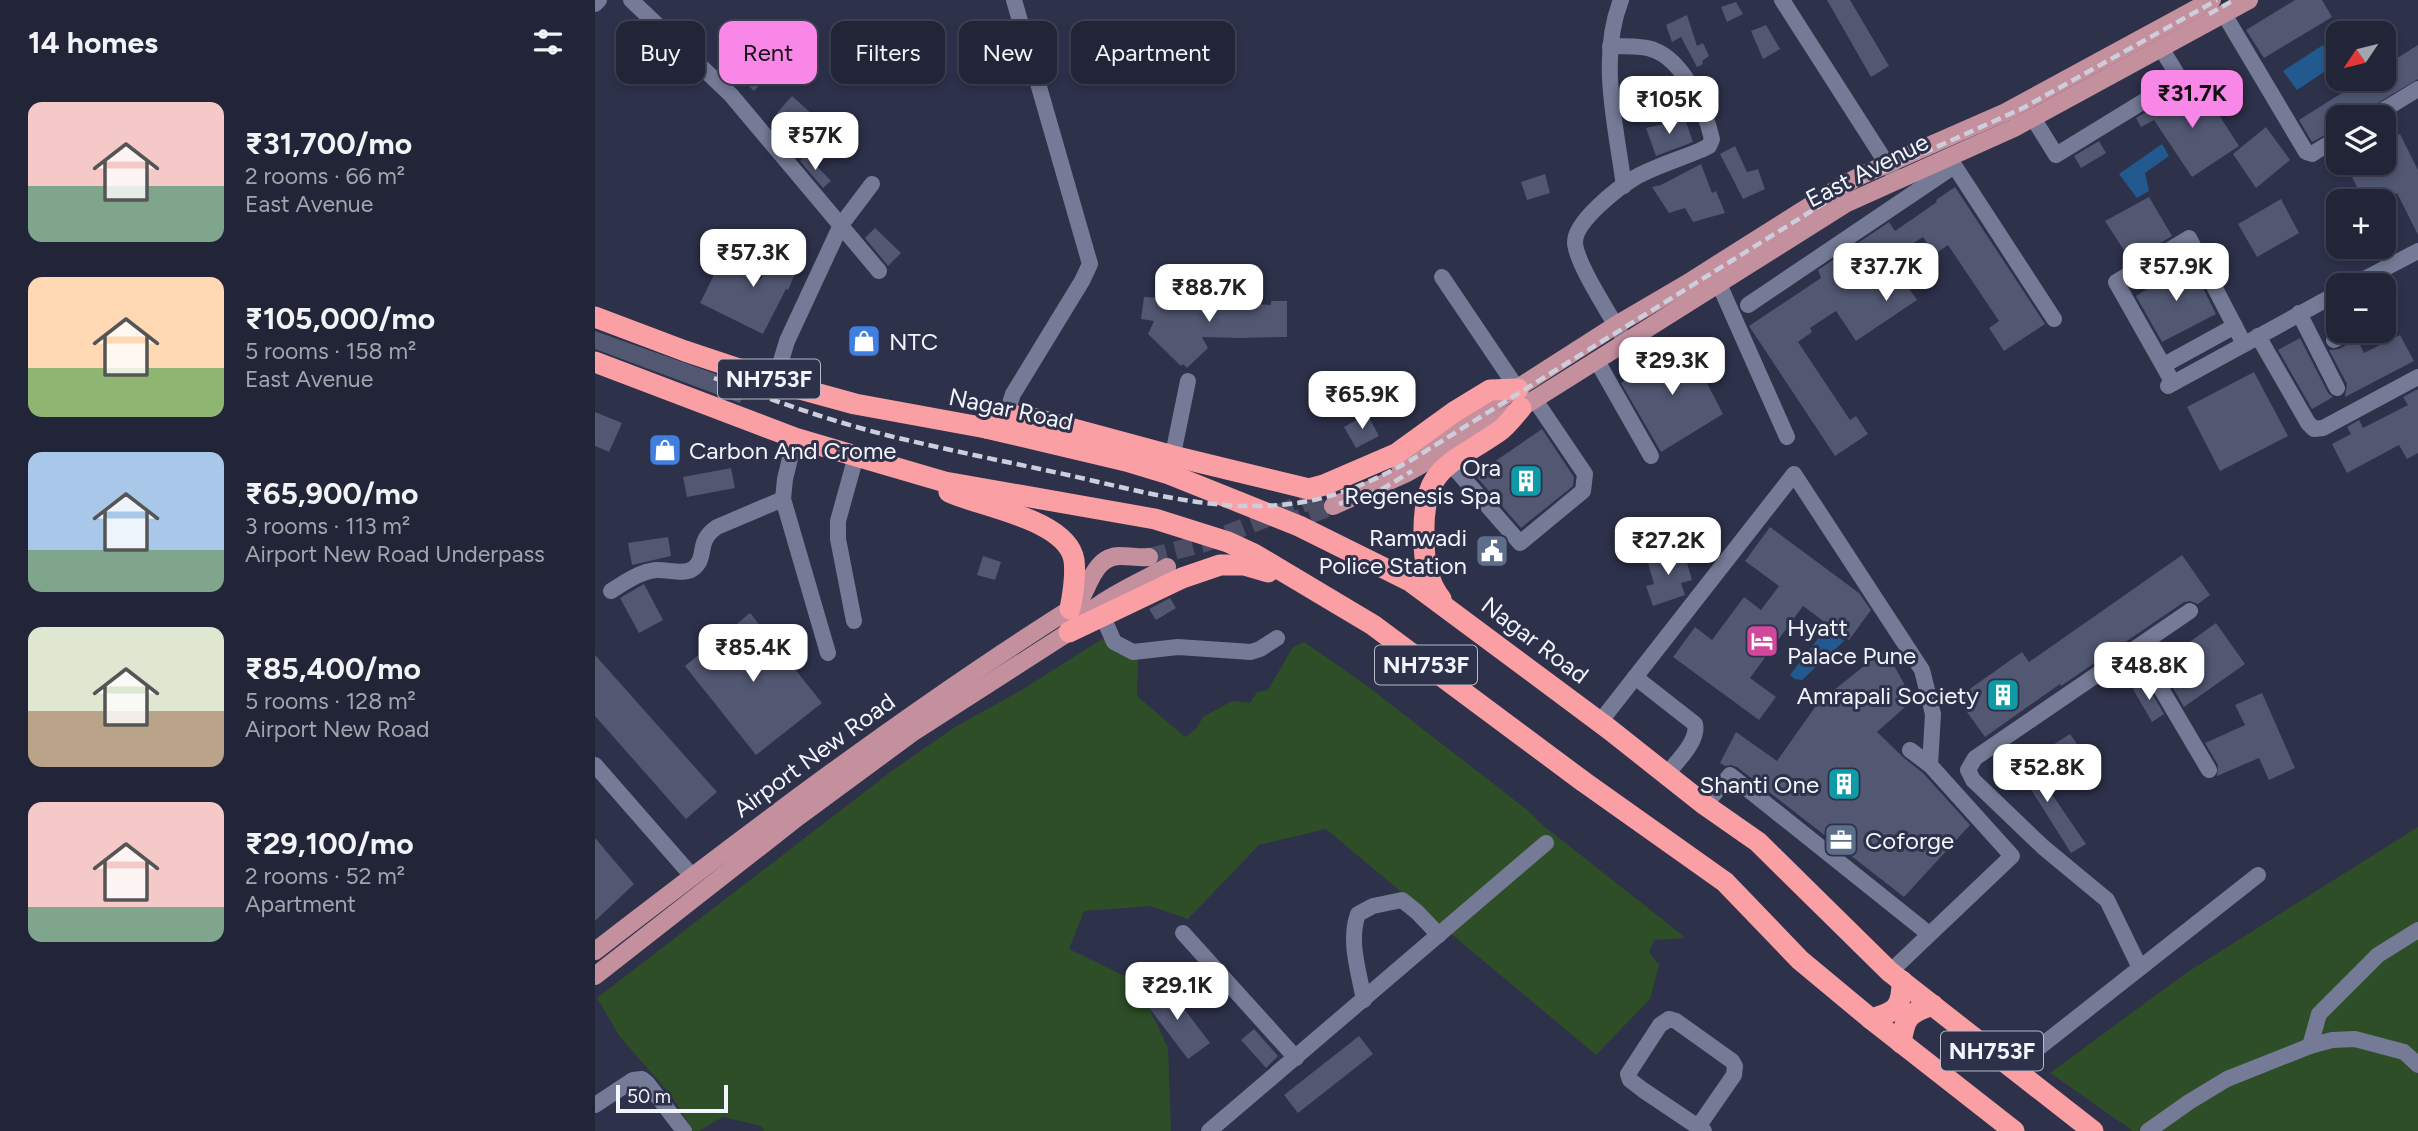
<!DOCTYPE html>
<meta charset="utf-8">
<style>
body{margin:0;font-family:Figtree,sans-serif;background:#2e3143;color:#f1f3f6;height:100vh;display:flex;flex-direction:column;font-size:26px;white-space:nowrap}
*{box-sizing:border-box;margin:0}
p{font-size:23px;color:#a2a5ae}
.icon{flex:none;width:38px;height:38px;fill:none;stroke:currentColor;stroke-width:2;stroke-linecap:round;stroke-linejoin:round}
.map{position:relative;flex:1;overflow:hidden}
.details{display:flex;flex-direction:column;background:#222538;width:595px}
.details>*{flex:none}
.guide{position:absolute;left:21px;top:21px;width:665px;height:63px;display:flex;gap:14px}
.needle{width:46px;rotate:235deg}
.tools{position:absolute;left:1731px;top:21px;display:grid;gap:14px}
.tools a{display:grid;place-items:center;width:70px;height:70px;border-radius:14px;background:#222538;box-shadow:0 4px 10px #0003,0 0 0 2px #3f4253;font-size:35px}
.scale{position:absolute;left:21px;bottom:18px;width:112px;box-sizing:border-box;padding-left:7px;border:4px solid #f2f4fe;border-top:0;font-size:19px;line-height:24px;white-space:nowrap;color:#f2f4fe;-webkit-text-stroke:5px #2d314a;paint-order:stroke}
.price{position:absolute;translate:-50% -60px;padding:0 16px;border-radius:14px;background:#fff;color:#222;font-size:23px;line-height:46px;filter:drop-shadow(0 2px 4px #0008)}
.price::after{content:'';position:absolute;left:50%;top:42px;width:21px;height:16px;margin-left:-10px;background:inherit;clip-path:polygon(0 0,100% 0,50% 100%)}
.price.on{background:#f987e8;color:#111}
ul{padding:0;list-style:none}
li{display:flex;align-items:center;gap:21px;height:175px;padding:0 28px}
li span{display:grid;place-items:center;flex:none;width:196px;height:140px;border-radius:14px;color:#555}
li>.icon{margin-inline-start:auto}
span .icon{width:84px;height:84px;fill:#fffc;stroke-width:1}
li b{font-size:30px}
h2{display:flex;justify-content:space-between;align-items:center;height:84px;padding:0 28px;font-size:30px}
.chip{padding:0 24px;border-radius:14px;background:#222538;box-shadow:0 4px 10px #0003,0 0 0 2px #3f4253;font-size:24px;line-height:63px}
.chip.on{background:#f987e8;color:#111}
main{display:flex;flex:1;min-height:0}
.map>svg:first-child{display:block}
</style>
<main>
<section class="details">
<h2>14 homes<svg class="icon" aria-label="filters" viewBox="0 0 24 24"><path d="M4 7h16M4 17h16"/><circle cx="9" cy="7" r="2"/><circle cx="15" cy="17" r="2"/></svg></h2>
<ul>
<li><span style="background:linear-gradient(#f6c9c9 60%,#7fa58c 0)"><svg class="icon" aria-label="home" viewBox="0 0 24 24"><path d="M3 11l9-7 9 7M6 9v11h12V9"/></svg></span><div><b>₹31,700/mo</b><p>2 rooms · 66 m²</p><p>East Avenue</p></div></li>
<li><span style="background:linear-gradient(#ffd9b3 65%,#8fb573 0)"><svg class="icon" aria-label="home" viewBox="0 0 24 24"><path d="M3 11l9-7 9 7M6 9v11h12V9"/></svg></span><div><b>₹105,000/mo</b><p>5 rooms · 158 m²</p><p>East Avenue</p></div></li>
<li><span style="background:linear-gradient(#a9c7e8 70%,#7fa58c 0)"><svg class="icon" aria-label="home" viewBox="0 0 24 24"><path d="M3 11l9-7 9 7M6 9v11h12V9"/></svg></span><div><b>₹65,900/mo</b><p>3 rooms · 113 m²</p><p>Airport New Road Underpass</p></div></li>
<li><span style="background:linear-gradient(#dfe7d0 60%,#b9a48a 0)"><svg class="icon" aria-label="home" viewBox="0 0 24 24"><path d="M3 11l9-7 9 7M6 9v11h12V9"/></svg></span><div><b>₹85,400/mo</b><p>5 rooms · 128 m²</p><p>Airport New Road</p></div></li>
<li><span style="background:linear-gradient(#f6c9c9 75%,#7fa58c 0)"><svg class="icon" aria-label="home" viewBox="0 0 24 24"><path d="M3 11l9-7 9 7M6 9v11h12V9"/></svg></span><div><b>₹29,100/mo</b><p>2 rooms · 52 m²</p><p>Apartment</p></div></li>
</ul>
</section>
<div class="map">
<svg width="1823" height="1131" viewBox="0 0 1823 1131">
<rect width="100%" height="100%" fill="#2d314a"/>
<g fill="#2e4e27">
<path d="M507 639 543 656 542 696 590 737 601 729 608 717 637 701 655 703 662 692 673 690 698 647 709 642 771 685 931 809 949 826 1091 938 1059 940 1054 952 1064 965 1055 999 1001 1055 731 829 664 845 593 919 555 906 489 911 474 949 542 982 573 1048 576 1131H169L166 1126 128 1117 104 1131H98L76 1095 25 1037 2 998 298 770 360 727 425 691Z"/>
<path d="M1823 827V1131H1538L1455 1073 1591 973Z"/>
</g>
<g fill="#225a90">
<path d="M1728 45 1741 64 1702 90 1688 71Z"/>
<path d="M1567 144 1574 156 1550 173 1554 191 1542 198 1524 174Z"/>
<path d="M1232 627 1249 641 1207 680 1200 679 1195 675Z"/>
</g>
<g fill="#525772">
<path d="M1232 0H1255L1294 66 1276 77Z"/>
<path d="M1700 0H1727L1737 17 1669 58 1651 30Z"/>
<path d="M1141 2 1148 14 1132 22 1126 7Z"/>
<path d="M1092 15 1102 46 1108 43 1114 56 1107 61 1108 64 1102 67 1086 37 1077 42 1071 25Z"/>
<path d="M1171 25 1185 49 1168 59 1156 31Z"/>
<path d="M59 37 82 59 68 73 45 51Z"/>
<path d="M153 44 180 69 159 91 133 66Z"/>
<path d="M1823 45V79L1759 117H1743V128L1717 142 1704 120 1769 79H1788V67Z"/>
<path d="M1592 87 1600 102 1611 95 1644 146 1597 177 1559 120 1546 127 1541 118Z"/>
<path d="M197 96 228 124 213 139 182 113Z"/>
<path d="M1090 119 1098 142 1061 156 1051 128Z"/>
<path d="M1671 127 1695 160 1661 188 1638 154Z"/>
<path d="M1805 134 1823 170V235L1802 193 1786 201H1769L1750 163H1788V142Z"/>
<path d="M1504 141 1511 153 1486 168 1479 156Z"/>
<path d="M1140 146 1152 172 1163 169 1170 189 1148 199 1125 154Z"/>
<path d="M211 155 236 181 228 188 205 161Z"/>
<path d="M1106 164 1117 193 1121 191 1130 213 1098 222 1090 208 1074 213 1057 187 1066 185Z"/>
<path d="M950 174 955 193 932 200 926 182Z"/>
<path d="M1360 187 1450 324 1409 351 1394 328 1404 321 1353 245 1340 254 1328 237 1294 259 1322 300 1261 341 1241 311 1215 328 1217 332 1203 342 1255 420 1261 416 1273 434 1240 456 1154 326 1226 278 1223 270 1294 222 1300 231 1342 202 1341 200Z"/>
<path d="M1554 197 1577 236 1536 261 1510 221Z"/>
<path d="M1686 199 1704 233 1662 257 1643 224Z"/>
<path d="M280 228 306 253 293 266 270 238Z"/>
<path d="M182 241 209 253 193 290 191 289 168 334 105 303 127 259 166 279Z"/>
<path d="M1595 262 1621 314 1567 342 1541 296Z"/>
<path d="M549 297 676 305V301H692V337L645 338 607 337 613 348 592 368 588 364 586 366 553 334 559 321 546 319Z"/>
<path d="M0 331 152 385 145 403 0 349Z"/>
<path d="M1805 335 1819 361 1750 397 1752 384 1734 350 1744 349 1762 339 1769 353Z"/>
<path d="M1705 338 1733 393 1738 397 1717 409 1683 350Z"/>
<path d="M1090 341 1128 414 1066 452 1026 383Z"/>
<path d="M1659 372 1693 436 1625 471 1592 407Z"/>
<path d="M1823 389V453L1812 459 1804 445 1752 473 1737 444 1756 434 1752 427 1764 420 1768 428 1813 405 1808 397Z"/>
<path d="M0 412 27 423 14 452 0 446Z"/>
<path d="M772 414 784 436 761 448 749 427Z"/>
<path d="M947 429 979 477 978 486 926 528 880 475Z"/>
<path d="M136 468 140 488 92 497 88 477Z"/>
<path d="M1175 527 1264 593 1276 610 1254 640 1208 606 1155 678 1181 697 1164 720 1078 657 1100 627 1117 640 1149 597 1166 610 1184 586 1150 561Z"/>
<path d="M73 537 76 556 37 565 33 543Z"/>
<path d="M1088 549 1097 580 1086 583 1090 595 1058 606 1051 586 1059 584 1052 559Z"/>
<path d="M1587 555 1615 595 1603 604 1595 601 1589 602 1466 686 1465 684 1390 737 1362 698 1427 652 1434 662Z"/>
<path d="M388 556 406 562 400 580 382 575Z"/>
<path d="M49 584 68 620 44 633 25 598Z"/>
<path d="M575 598 581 608 561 620 554 609Z"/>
<path d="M155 613 227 703 161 755 90 666Z"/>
<path d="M1621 623 1650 664 1589 707 1564 664Z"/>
<path d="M1290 649 1318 700 1282 732 1309 758 1328 773 1375 825 1309 897 1142 767 1136 765 1130 766 1125 763 1141 732 1182 761 1223 703Z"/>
<path d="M0 655 122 792 91 819 0 716Z"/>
<path d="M1550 682 1569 714 1557 722 1538 689Z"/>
<path d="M1667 693 1700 768 1674 780 1664 758 1622 776 1623 765 1610 743 1650 725 1640 705Z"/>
<path d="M1475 734 1486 750 1464 765 1453 748Z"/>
<path d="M1434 761 1491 844 1476 853 1432 783 1421 791 1411 776Z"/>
<path d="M0 838 39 884 0 921Z"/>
<path d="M571 985 615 1043 593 1059 549 1001Z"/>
<path d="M659 1029 683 1056 671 1068 646 1040Z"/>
<path d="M764 1036 778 1054 703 1113 689 1095Z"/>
</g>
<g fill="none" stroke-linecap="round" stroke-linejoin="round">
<g stroke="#4b4e65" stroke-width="18" stroke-dasharray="18 9" stroke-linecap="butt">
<path d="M689 524 738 506"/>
<path d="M554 557 607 544 732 494"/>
</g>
<g stroke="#757a96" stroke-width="16">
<path d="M36 0 136 95 284 271"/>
<path d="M1026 0C1003 58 1021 126 1029 186"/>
<path d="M1187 0 1299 175"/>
<path d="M0 4 4 0"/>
<path d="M1629 14 1711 152 1717 154 1743 138"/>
<path d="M1015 46C1028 47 1047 45 1059 50 1089 61 1110 109 1117 139L1114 146 1106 150C1085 159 1061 166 1041 177 1024 187 980 221 980 242 980 263 1020 322 1031 343"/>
<path d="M1777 117 1823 89"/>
<path d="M1438 118 1461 155 1585 79 1566 48"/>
<path d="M1355 159 1459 319"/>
<path d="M847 277 928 397"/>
<path d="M1124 284 1192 437"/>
<path d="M1758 285 1823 251"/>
<path d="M1153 305 1359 166"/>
<path d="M1704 313 1742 388"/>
<path d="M1663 336 1713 423 1719 429 1728 428 1823 377"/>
<path d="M1739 340 1756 331"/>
<path d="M1002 361 1056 456"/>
<path d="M1569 365 1640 326"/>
<path d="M180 381 192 341 246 225 277 184"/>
<path d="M1578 383 1521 282 1594 238 1649 344"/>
<path d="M1573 386 1743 293"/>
<path d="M415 415V403L418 394 487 281 495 264 419 0"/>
<path d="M200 438 190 479 188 499 233 653"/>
<path d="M855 463 925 543 988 491 990 474 940 400"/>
<path d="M576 464 593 381"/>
<path d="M16 591C30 582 44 572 61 570 73 569 89 576 99 568 113 556 100 542 122 527L188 499"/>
<path d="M508 617 519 642 538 652 583 647 656 652 665 649 682 638"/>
<path d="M259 621 243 539V521L261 456"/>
<path d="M1542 648 1614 770"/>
<path d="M1040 677 1100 724C1104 741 1082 761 1072 774"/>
<path d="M1005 722 1199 474 1327 670 1338 714 1335 765 1417 856 1295 972"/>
<path d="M1315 750 1335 765"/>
<path d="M0 765 97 876"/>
<path d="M1110 805 1135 775 1334 934"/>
<path d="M588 933 701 1058"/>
<path d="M1545 968 1512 900 1448 847 1378 780 1373 770 1380 758 1595 611"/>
<path d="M769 1000C764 972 753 941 763 914L778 906 807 900 822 912 844 935"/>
<path d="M1715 1046 1724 1014 1783 955 1823 930"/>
<path d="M1418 1068 1663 875"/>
<path d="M0 1105 38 1080 47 1079 53 1084 89 1131"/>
<path d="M1103 1127 1139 1075 1140 1066 1137 1061 1081 1021 1074 1019 1065 1025 1033 1074 1035 1080 1048 1090 1103 1127 1109 1131"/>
<path d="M614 1131 951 843"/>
<path d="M1553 1131 1594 1102 1632 1079 1715 1046 1737 1040 1760 1039 1809 1052 1823 1065"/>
</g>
<g stroke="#c5909e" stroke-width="18">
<path d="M804 464 1021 325 1091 284 1243 188 1265 176 1411 112 1617 0"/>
<path d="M738 506 812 473 926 408 1252 203 1419 128 1654 0"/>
<path d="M0 951C157 830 315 710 483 604 494 586 500 555 526 556 536 556 544 558 554 557"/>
<path d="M0 976 203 817 317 733 474 632C499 601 538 586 572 567"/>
</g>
<g stroke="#fa9fa3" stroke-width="21">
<path d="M0 317 90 351 198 387 260 404 391 428 531 461 574 474 704 526 815 581 1014 729 1110 805 1163 842 1295 972 1498 1131"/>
<path d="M0 362 200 438 261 456 350 482 560 519 633 542 659 554 778 625 989 782 1130 882 1205 960 1276 1019 1419 1131"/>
<path d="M391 428 404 419 415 415 441 419 578 456 714 489 729 485 801 454 859 412 895 390 923 389"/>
<path d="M354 492C386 507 472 519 479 560 481 576 478 594 475 609"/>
<path d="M846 599C832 581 829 560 829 538 827 467 852 467 903 432 912 426 919 416 926 408"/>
<path d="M474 632 587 578 625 565H649L673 572"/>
<path d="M1276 1019C1300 1012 1307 1009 1307 981"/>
<path d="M1306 1043C1310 1017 1313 1013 1338 1005"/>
</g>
<g stroke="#cccedb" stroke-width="4.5" stroke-dasharray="10 5" stroke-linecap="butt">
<path d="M1614 14 1639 0"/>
<path d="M119 378C176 400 233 420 291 435 352 450 413 462 473 475 545 491 620 513 694 504 740 499 779 481 818 459L1239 197 1271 179 1428 108 1622 0"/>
<path d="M744 504 784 491 817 471"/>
</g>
</g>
<defs>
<symbol id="shop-square" viewBox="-11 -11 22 22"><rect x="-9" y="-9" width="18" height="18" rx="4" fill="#3f7fe0" stroke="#2d314a"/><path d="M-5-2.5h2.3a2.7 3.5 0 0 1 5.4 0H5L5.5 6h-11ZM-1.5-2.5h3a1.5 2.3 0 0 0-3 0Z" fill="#fff"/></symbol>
<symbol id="building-square" viewBox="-11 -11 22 22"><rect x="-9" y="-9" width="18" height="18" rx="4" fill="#0f9aa8" stroke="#2d314a"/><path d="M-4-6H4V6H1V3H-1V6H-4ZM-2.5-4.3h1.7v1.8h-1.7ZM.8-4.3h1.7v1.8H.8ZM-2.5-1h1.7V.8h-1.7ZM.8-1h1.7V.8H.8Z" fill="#fff"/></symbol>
<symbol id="civic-square" viewBox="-11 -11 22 22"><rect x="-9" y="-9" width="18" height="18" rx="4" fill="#5c6f8a" stroke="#2d314a"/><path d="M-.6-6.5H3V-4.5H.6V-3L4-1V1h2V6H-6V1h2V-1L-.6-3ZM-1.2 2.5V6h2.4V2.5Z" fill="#fff"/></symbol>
<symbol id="hotel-square" viewBox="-11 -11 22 22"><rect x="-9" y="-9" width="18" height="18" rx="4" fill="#d1479c" stroke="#2d314a"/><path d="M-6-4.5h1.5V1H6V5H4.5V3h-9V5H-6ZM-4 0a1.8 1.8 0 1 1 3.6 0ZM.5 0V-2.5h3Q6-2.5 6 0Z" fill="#fff"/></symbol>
<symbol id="office-square" viewBox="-11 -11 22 22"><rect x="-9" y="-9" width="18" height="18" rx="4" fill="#5c6f8a" stroke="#2d314a"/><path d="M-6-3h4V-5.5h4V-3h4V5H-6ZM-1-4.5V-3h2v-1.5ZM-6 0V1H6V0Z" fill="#fff"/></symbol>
</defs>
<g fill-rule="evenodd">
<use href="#shop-square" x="250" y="322" width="38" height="38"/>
<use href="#shop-square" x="51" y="431" width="38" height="38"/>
<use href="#building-square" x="912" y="462" width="38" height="38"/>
<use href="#civic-square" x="878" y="532" width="38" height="38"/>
<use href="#hotel-square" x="1148" y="622" width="38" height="38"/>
<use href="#building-square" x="1389" y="676" width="38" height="38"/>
<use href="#building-square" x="1230" y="765" width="38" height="38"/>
<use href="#office-square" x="1227" y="821" width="38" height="38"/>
</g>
<g text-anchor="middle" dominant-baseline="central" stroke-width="6" stroke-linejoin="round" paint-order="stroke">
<g fill="#2d314a" stroke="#b7bac8" stroke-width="2">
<rect x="123" y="359.5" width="102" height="39" rx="5"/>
<rect x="780" y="645.5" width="102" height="39" rx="5"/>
<rect x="1346" y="1031.5" width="102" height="39" rx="5"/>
</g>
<g font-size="23" font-weight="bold" fill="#f2f4fe">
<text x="174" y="379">NH753F</text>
<text x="831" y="665">NH753F</text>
<text x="1397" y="1051">NH753F</text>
</g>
<g font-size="24" fill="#f2f4fe" stroke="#2d314a">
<text transform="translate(1272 170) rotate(-27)">East Avenue</text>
<text transform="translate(416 409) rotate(12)">Nagar Road</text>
<text transform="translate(940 640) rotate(37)">Nagar Road</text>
<text transform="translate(219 755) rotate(-36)">Airport New Road</text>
</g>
<g font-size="24" fill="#f2f4fe" stroke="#2d314a" text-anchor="start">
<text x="294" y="341">NTC</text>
<text x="94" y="450">Carbon And Crome</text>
<text x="906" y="467" text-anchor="end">Ora<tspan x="906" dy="28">Regenesis Spa</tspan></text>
<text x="872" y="537" text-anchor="end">Ramwadi<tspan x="872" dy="28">Police Station</tspan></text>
<text x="1192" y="627">Hyatt<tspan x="1192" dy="28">Palace Pune</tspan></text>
<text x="1384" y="695" text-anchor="end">Amrapali Society</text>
<text x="1224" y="784" text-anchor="end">Shanti One</text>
<text x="1270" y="840">Coforge</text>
</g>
</g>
</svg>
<div class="tools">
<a><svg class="needle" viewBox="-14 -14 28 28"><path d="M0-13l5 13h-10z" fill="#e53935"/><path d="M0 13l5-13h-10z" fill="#a2a5ae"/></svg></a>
<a><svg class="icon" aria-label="layers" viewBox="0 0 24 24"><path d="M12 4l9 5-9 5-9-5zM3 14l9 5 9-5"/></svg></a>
<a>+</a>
<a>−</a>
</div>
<div class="scale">50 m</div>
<b class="price on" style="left:1597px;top:130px">₹31.7K</b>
<b class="price" style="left:1074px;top:136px">₹105K</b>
<b class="price" style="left:220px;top:172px">₹57K</b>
<b class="price" style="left:158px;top:289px">₹57.3K</b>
<b class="price" style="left:1291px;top:303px">₹37.7K</b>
<b class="price" style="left:1581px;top:303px">₹57.9K</b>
<b class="price" style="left:614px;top:324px">₹88.7K</b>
<b class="price" style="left:1077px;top:397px">₹29.3K</b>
<b class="price" style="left:767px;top:431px">₹65.9K</b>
<b class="price" style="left:1073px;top:577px">₹27.2K</b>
<b class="price" style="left:158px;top:684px">₹85.4K</b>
<b class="price" style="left:1554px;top:702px">₹48.8K</b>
<b class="price" style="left:1452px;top:804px">₹52.8K</b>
<b class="price" style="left:582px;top:1022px">₹29.1K</b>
<div class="guide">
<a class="chip">Buy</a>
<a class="chip on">Rent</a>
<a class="chip">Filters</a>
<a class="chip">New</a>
<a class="chip">Apartment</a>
</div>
</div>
</main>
